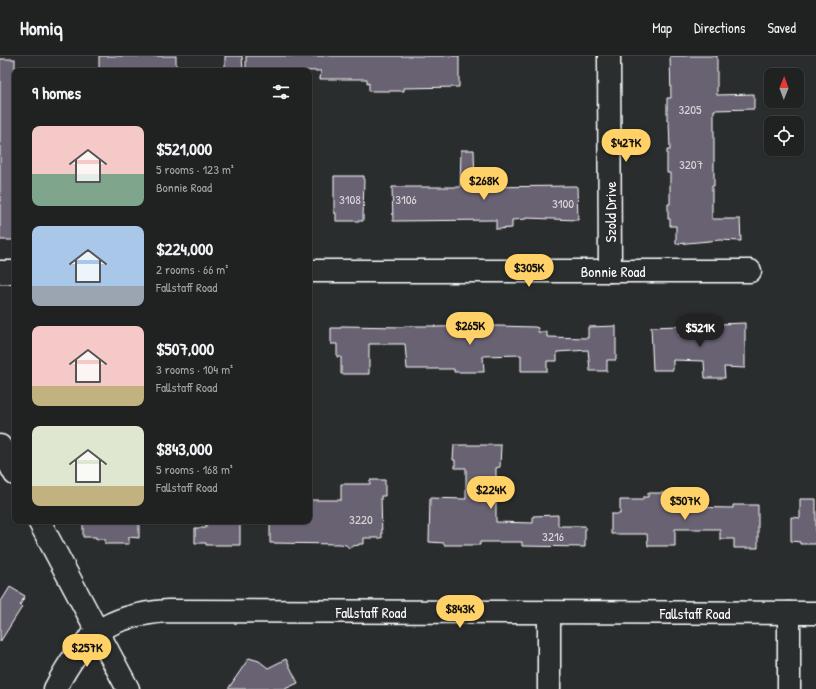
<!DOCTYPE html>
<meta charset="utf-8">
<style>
body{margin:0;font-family:"Patrick Hand",sans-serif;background:#2d2f2f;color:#f1f3f6;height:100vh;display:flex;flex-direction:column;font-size:15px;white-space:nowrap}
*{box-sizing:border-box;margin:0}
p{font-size:13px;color:#a2a4a5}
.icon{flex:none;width:22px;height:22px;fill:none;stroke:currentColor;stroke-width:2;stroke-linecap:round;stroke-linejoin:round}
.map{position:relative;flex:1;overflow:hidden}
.panel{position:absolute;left:12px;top:12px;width:300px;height:456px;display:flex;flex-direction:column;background:#202222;border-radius:8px;box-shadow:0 1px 3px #0004,0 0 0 1px #3d3f40}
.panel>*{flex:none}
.needle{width:26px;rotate:1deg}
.controls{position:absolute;left:764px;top:12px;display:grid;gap:8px}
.controls a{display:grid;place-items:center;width:40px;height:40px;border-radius:8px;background:#202222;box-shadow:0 1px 3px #0004,0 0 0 1px #3d3f40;font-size:20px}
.price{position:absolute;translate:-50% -34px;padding:0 9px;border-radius:14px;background:#ffd166;color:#111;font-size:13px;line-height:26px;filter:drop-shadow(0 1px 2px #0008)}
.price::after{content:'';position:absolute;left:50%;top:24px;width:12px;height:9px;margin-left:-6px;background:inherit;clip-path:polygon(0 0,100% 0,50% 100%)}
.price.on{background:#222;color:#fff}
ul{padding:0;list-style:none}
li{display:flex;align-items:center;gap:12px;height:100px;padding:0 20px}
li span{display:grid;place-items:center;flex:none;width:112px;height:80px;border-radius:8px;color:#555}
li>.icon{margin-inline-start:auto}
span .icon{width:48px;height:48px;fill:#fffc;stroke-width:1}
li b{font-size:17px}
h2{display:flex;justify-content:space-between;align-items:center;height:48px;padding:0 20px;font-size:17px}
header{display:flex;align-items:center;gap:24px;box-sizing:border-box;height:56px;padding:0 20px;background:#202222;border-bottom:1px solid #3d3f40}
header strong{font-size:19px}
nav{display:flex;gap:22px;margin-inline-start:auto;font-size:14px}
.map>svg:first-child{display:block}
</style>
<header>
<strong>Homiq</strong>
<nav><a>Map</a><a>Directions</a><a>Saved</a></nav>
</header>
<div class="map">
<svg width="816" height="633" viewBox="0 0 816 633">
<rect width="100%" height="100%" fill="#2a2d2e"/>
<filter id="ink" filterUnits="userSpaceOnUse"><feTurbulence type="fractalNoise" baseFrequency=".025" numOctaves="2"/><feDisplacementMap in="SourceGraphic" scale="8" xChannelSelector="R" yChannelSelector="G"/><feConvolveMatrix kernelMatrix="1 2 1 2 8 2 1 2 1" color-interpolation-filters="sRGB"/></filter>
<g filter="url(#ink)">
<g fill="#696273" stroke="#fff">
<rect x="99" y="0" width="77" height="15"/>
<path d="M225 0H242L243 15H225Z"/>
<path d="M246 0H459V31L404 32V35H369V27L367 28V23H320L321 15 246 14Z"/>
<path d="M670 0H717V39L754 38V53L714 54V130H712V163H740L741 185 720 184 676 188V170H670V163H668V148H670V117H667V94H670L669 65H667V42H671Z"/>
<rect x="0" y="3" width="15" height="181"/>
<path d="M461 94H474L475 131 577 130 578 164 526 162V163L512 164V172L496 173V164L393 165 392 131H460Z"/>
<path d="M334 120H364L363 165H336V157H334Z"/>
<path d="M745 267V312L724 311 725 322H705L704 305 673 304V314H653L651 271 679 270V279L710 273V271H720L719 268Z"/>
<path d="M341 270 404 271V270H435V271L498 270 535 271 538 272V276H547V281L588 282V271L616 270V304H607V315H590L588 294 557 296V305H547V315H521V299L483 300 484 316H454V313H407L405 288H369V318H341V301H337V288H331V272H341Z"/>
<path d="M454 389H501L500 411 496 412V466L533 467V460L558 459V470H585V491L522 490V486H480V489H444V487L429 486 430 442 466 443V412H455V404H453Z"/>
<path d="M370 424H385V440H381L382 482H364V488H359V489L353 490 349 492 346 489 340 488 270 487V465H309V444H341V428H370Z"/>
<path d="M648 437H675V451L733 452V449H758V492H734V483H720V473H675V490H648L647 478H611V458H620V444H643V441H648Z"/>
<path d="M800 443H816V488H800V486L791 485V461L800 462Z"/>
<path d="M83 465H139V482L129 481V488H105V483H96V481H83Z"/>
<path d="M206 465H240V489H206V487H195V472H206Z"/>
<path d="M10 531 25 540 20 549 22 551 0 586V547Z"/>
<path d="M249 602 259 605 268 612 286 603 298 627 285 633H228Z"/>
</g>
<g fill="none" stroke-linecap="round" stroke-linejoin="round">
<defs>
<g id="minor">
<path d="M609 0 610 215"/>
<path d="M309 215H750"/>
<path d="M0 216H15"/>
<path d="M0 390 15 418"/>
<path d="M39 465 128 633"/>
<path d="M55 633C83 579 106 559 168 555L816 557"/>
<path d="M549 633V557"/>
<path d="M789 633V557"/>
</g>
</defs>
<use href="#minor" stroke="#fff" stroke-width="25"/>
<use href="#minor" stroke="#2a2d2e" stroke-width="22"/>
</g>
</g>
<g text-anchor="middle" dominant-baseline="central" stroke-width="3.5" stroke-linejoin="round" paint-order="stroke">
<g font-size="13" fill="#dad8dc">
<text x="690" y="53">3205</text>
<text x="691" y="108">3207</text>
<text x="350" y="143">3108</text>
<text x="406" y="143">3106</text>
<text x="563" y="147">3100</text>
<text x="361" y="463">3220</text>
<text x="553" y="480">3216</text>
</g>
<g font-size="15" fill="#fff" stroke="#2a2d2e">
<text transform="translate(610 156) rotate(-90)">Szold Drive</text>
<text x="613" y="215">Bonnie Road</text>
<text x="371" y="556">Fallstaff Road</text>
<text x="695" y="557">Fallstaff Road</text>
</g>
</g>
</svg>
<div class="controls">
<a><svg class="needle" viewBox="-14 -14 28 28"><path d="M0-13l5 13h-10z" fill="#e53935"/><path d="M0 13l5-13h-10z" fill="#a2a4a5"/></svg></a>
<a><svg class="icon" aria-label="locate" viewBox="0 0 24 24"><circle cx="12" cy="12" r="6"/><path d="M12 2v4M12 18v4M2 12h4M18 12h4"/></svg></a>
</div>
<b class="price" style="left:626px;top:107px">$427K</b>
<b class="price" style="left:484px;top:145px">$268K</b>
<b class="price" style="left:529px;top:232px">$305K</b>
<b class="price" style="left:470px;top:290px">$265K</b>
<b class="price on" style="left:700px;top:292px">$521K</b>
<b class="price" style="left:491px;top:454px">$224K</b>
<b class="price" style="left:685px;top:465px">$507K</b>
<b class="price" style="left:460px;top:573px">$843K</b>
<b class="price" style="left:87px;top:612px">$257K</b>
<section class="panel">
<h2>9 homes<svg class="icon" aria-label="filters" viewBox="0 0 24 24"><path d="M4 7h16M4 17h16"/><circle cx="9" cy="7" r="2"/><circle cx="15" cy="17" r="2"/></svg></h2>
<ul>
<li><span style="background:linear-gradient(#f6c9c9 60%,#7fa58c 0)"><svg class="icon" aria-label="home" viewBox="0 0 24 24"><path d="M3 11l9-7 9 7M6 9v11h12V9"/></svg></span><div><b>$521,000</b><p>5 rooms · 123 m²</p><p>Bonnie Road</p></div></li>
<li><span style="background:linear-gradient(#a9c7e8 75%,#9aa5b1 0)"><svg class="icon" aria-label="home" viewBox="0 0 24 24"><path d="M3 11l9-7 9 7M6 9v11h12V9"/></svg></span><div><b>$224,000</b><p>2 rooms · 66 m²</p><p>Fallstaff Road</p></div></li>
<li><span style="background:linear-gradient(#f6c9c9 75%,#c2b280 0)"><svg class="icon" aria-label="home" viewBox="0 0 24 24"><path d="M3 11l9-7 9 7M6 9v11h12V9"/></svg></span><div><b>$507,000</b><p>3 rooms · 104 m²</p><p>Fallstaff Road</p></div></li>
<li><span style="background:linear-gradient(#dfe7d0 75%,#c2b280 0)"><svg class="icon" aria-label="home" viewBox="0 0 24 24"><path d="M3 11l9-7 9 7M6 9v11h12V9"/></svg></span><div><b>$843,000</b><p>5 rooms · 168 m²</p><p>Fallstaff Road</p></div></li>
</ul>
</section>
</div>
